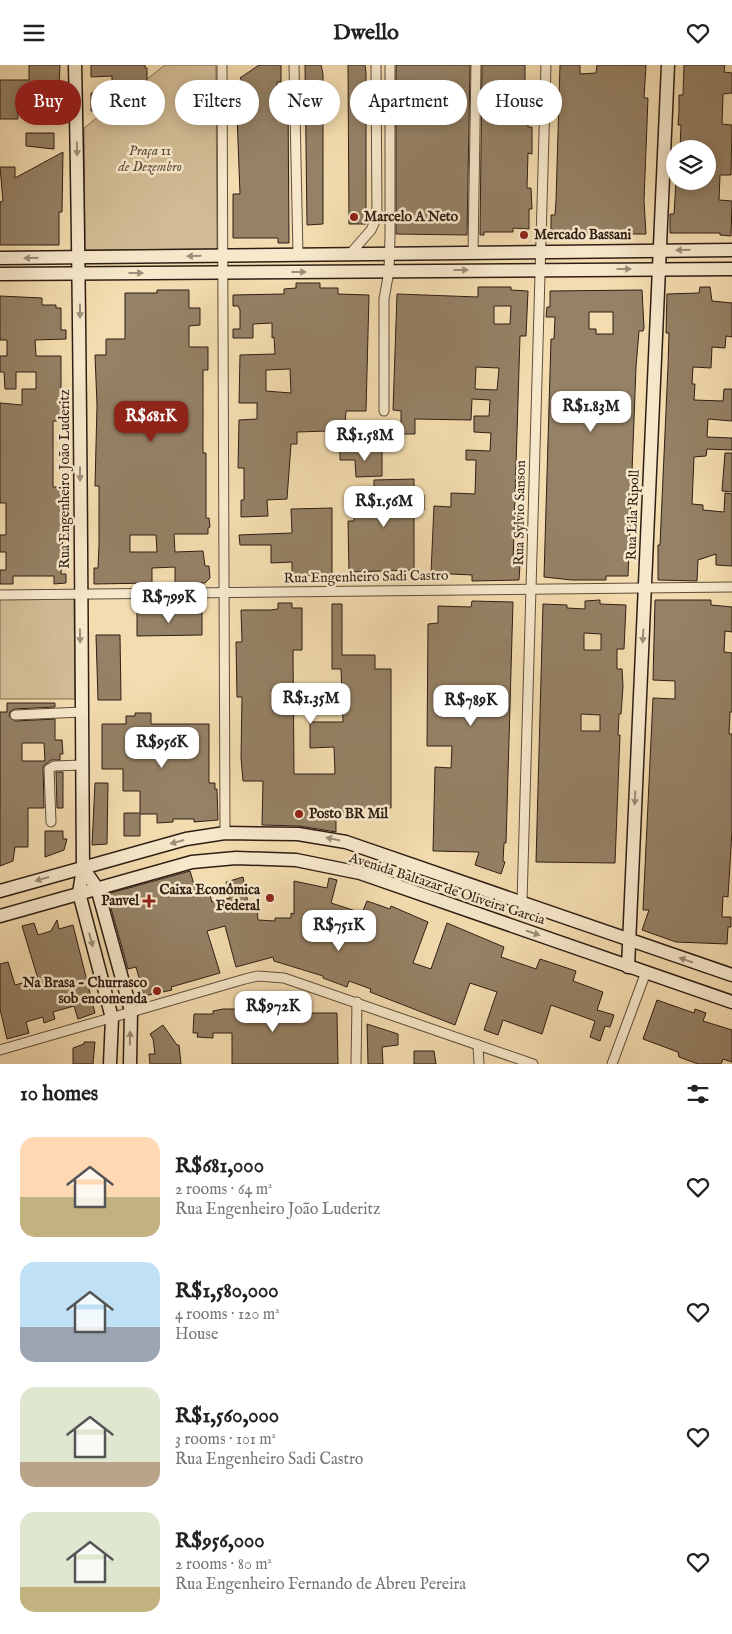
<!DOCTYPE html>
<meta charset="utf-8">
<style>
body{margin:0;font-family:"IM FELL English",serif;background:#f2f2f2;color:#222;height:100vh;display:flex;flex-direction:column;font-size:19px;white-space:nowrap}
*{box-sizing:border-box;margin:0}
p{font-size:16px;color:#767676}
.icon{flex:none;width:28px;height:28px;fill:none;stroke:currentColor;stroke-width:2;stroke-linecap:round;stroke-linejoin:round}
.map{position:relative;height:999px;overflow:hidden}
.details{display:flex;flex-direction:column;background:#fff;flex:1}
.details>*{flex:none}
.guide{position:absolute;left:15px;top:15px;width:702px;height:45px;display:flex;gap:10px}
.fabs{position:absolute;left:666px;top:75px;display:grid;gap:10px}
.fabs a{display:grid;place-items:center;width:50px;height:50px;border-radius:50%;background:#fff;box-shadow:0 2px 12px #0003;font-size:25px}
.price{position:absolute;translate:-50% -42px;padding:0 11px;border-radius:10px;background:#fff;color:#222;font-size:16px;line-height:32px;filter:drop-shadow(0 1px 2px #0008)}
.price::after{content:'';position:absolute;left:50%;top:30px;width:15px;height:11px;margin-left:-8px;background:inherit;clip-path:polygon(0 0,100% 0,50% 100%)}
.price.selected{background:#8f2418;color:#fff}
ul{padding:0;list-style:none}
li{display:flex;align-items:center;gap:15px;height:125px;padding:0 20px}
li span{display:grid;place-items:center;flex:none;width:140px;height:100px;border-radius:15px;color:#555}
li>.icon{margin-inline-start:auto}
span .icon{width:60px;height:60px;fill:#fffc;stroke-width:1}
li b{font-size:21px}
h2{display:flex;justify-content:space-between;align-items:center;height:60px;padding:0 20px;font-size:21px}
.chip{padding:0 18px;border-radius:22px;background:#fff;box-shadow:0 2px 12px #0003;font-size:18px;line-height:45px}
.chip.selected{background:#8f2418;color:#fff}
header{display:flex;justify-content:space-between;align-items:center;height:65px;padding:0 20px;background:#fff;font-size:22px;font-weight:700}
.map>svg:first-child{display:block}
</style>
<header><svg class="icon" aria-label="menu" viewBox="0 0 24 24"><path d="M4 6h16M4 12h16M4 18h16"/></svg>Dwello<svg class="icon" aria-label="heart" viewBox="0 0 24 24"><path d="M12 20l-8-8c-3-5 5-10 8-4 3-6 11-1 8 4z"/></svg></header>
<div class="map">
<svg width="732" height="999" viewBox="0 0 732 999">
<rect width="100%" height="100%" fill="#f3dcaf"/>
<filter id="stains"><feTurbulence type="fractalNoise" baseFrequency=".004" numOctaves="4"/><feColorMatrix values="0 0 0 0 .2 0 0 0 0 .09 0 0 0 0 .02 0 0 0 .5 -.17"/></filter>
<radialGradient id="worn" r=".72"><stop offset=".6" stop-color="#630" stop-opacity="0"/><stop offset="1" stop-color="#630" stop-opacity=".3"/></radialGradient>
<g fill="#d2bc95" stroke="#806d54">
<path d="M165 0H216L217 184 85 185 84 63Z"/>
<path d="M74 533 75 634H0V534Z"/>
</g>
<g fill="#958165" stroke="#2f1e14" fill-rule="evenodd">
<path d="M29 0H60L58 43H18V54H0V15H29Z"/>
<path d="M91 0H145V3H147V19H132V31L106 46H91V28H112V11L91 12Z"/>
<path d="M259 0H281V17H277V36H288L289 178H278V173H233V129H240L236 23H247L240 13Z"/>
<path d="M305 0H321L323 9V159L307 160Z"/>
<path d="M348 0H365L366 8V159H349Z"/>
<path d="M396 0H470L467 170 396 169Z"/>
<path d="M482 0H525V32H528V62H532V89L528 88 527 123H531L532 144H529V164L513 163V167H484V170H480Z"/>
<path d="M560 0H580V9L596 8 597 0H646L644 33H648L644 136 646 169H631V173L608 172V169L556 170V166H551V150H555L556 136Z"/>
<path d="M684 0H725L724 7 732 8V28L723 29 722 59 732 60 731 110H720L719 135 732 136 731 171 720 170V168H670V149H674L676 116H709L708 84H680L681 60H678L679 46V30H683Z"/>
<path d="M26 68H54V84L26 81Z"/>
<path d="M63 87 62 147H59V180H0V137L3 136 0 102H15V113Z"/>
<path d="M296 218H320V223H338V229L369 230 366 346H346L345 362H338L337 372H328V366L297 367V379H291L287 434 267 435 268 451 241 452V435H244V403H238L239 355 257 354V338H239L240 290 275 289 274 272 272 273V258L253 259V273H233V264H240V245L238 241H233V230L284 229V224L296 223ZM290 304 291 328 266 326V305Z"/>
<path d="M478 222H511V225L528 226 526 271H520L515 432 513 499H520L519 515 472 516V510L431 508 434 441 451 442V428L475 429 476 395H466V385L490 386 491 368 474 367V351H489L490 335 472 334 471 355 415 354V369H401V346L393 345 397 229 478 232ZM494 241H511L510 259H494ZM476 302 499 303 497 325 475 324Z"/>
<path d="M700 222H710L712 236 732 238V272L726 271 725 283 712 282 711 303 693 302 692 319H695L694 335 723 336 724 324H732V356L708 354 707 372 732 373V385L707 384 706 391 694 392 692 439 703 440V445L724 447 725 428 732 429V501L716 500V489L698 495 697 516 658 515V480H660L668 301 669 268H666L667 229 699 228Z"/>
<path d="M157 225H189V243H200V260L189 261V282H208V305H203V388H206V453H209L210 462 208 463V469H174L175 487 203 486 205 501H209L210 513 205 518H175V502L152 503V518L94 519V503H98L99 480V421H95L97 340 95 290H106V274H125V228H157ZM130 470H156L157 487H130Z"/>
<path d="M642 225 644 263 643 266H639L636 302 628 511H606V515H572L544 512 551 274H554L555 252H546L547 242H550V226ZM589 247H613V269H596V264H589Z"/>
<path d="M0 231 42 233V240H56V243H61V265H66V274L35 275 36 291H61V347L57 356H53V422H62L63 470 61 509H66V518L54 519V511H13V519H0V505H6V487H0V470H6V438H0V338L22 340V324H36V307H16V324H5L4 307H0V291H7V275H0Z"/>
<path d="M340 385H382V411L356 412 355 395H340Z"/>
<path d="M725 388H732V427L722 426Z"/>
<path d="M414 414V430H424V445H414V505L349 507 348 456H354V431H374V415Z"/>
<path d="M332 443V510L292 511V497L271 498V480H240L239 470 292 468 291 444Z"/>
<path d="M600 535V539L626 540 624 584H617V604H622L623 621 621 649H619L618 670H620L615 798 536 797 543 539 567 540V543L585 544V536ZM584 568 601 569V585H584ZM581 649 600 650V666H581Z"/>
<path d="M655 535H711V540L732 542V567L725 566 724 587 732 588V647H730L729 669H732V766L728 832 723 831 722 852H731V862H728L727 879 676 877 642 865 649 845H643L653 633 675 634V616L653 615Z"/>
<path d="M472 536 513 537 506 778H504L503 796 505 797 501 809 475 800 479 787 433 786 435 702 451 703 452 681H427L428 559 438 558V541L471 542Z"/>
<path d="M278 538H292V543H302V585H293L294 709H335L334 682 310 683V657H343L341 604H332V539H342V590H375V604H391V743H359V751H336V767L299 761 262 760 263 716H243L241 692 242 632H237L236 577H242L241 545H271L278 544Z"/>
<path d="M137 547H202V570L137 571Z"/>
<path d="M96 570H120L121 635H98Z"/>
<path d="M7 638H55V642L14 644 10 647 9 651 15 656 55 654V675H62L63 689H60V695H51L43 701 44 743H28V782H15L13 796 0 801V647H7ZM22 678H44L45 696H22Z"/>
<path d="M135 648H151V659H209V718H215V724H217L218 755 194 757V754H173V757L157 758V749H140V771H124V748H140V726H123V704H102V659H126V651H135Z"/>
<path d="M56 707H63V743H57Z"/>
<path d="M95 718H108L107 779 92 780Z"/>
<path d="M45 766H63V774H67L64 785 45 792Z"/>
<path d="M190 806 196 826 208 823 212 837 230 833 226 817 243 812 249 844 257 843 258 855 275 856V853H291V848L294 849V816L327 823 329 813 337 815 331 838 362 848 367 836 390 844 391 841 428 857 413 898 431 904 447 858 504 882 501 892 536 904 540 894 576 906 573 916 603 927 597 945 614 950 610 962 605 961 600 976 590 972 595 956 551 940 542 969 503 955 498 970 484 965 497 927 470 918 455 960 370 927 371 924 349 916 347 922 323 913V911L274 896 273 892 236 902 225 861 207 866 220 908 171 922 172 925 144 931 136 902 128 904 107 829Z"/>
<path d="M57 855 59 864 73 860 95 948 78 954 74 941 53 947 55 954 44 958 43 952 26 957 29 968 7 974 0 944V899L8 897 15 920 38 914 22 861 34 858 38 870 51 866Z"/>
<path d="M263 930 283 933 285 942 292 941 293 948H337L338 999H232V968H213V973L197 972 198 968H193L194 949H213V946L223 944H241L243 935Z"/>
<path d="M657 935 694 948 695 944 706 948 703 956 732 965V997L723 994 721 999H698L679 992 678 987 643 974Z"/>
<path d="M367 959 398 969V980L382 982 383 999H368Z"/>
<path d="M163 960 177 980H179L181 999H150L149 989H155L153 974 150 969Z"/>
<path d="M84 977H95L93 999H73V983L84 979Z"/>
<path d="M414 986H434L436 999H414Z"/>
</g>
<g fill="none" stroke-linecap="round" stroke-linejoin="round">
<defs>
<g id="street">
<path d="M222 0 225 768"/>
<path d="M294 0 298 190"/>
<path d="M473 188 476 0"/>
<path d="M350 189 371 165 377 152 376 0"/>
<path d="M384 346V234L389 206 390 171V0"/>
<path d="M0 530 732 522"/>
<path d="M15 650 82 647"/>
<path d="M51 757 49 704 54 701 82 700"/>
<path d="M522 837 546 0"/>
<path d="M478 980 479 999"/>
<path d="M0 985 245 914 258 911 284 913 533 999"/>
<path d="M356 999 357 937"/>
<path d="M612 999 646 907"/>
</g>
<g id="secondary">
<path d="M75 0C81 267 81 535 83 803L79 828 112 953 110 999"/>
<path d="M0 193 732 185"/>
<path d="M0 209 732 204"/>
<path d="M83 803 97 823 131 946 130 999"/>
<path d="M0 826 186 774 225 768 298 769 346 777 732 910"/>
<path d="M0 851 192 797 236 793 296 795 360 808 732 937"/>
<path d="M628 902 668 0"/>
</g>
</defs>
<use href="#street" stroke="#604e3b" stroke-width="11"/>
<use href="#secondary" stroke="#2f1e14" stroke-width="15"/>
<use href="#street" stroke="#f7e8cb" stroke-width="9"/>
<use href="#secondary" stroke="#f7e8cb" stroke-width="12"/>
</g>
<defs><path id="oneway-solid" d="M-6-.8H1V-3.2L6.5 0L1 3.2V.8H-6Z" transform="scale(1.25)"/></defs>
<g fill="#9d8d79">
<use href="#oneway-solid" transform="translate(77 84) rotate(89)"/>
<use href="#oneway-solid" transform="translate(683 185) rotate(179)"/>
<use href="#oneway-solid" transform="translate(194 191) rotate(179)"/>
<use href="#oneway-solid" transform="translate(31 193) rotate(179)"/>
<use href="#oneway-solid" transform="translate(624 204)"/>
<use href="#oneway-solid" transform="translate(461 205)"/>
<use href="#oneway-solid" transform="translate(299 207)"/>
<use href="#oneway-solid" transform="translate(136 208)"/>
<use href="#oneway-solid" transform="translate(80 246) rotate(90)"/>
<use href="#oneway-solid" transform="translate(80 409) rotate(90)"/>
<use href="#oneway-solid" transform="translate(80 571) rotate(89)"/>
<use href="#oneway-solid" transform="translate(643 571) rotate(93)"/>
<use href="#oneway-solid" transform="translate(635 733) rotate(93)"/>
<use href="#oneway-solid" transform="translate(333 774) rotate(-168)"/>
<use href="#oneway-solid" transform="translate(177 777) rotate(165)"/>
<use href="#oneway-solid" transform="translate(42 814) rotate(164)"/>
<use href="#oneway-solid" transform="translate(533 868) rotate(19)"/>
<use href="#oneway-solid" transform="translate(91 875) rotate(75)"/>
<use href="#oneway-solid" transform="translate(686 895) rotate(-161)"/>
<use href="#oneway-solid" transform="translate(130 973) rotate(-89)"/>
</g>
<g fill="#8f2418" stroke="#f7e8cb" stroke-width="2">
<circle cx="354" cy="152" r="5"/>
<circle cx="524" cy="170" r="5"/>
<circle cx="299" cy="749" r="5"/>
<circle cx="270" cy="833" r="5"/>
<path d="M146.5 828.5h5v5h5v5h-5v5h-5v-5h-5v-5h5z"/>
<circle cx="157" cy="926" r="5"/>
</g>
<g text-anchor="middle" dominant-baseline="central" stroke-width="5" stroke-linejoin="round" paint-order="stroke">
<g font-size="14" font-style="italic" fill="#604d3b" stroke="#f7e8cb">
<text x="150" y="86">Praça 11<tspan x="150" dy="16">de Dezembro</tspan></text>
</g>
<g font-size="14" font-weight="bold" fill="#2f1e14" stroke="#f7e8cb" text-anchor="start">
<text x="364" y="152">Marcelo A Neto</text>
<text x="534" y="170">Mercado Bassani</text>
<text x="309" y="749">Posto BR Mil</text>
<text x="260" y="825" text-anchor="end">Caixa Econômica<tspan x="260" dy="16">Federal</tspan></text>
<text x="139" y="836" text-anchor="end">Panvel</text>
<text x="147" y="918" text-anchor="end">Na Brasa - Churrasco<tspan x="147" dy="16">sob encomenda</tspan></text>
</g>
<g font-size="14" fill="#2f1e14" stroke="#f7e8cb">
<text transform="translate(65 414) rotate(-90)">Rua Engenheiro João Luderitz</text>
<text transform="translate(520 448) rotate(-89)">Rua Sylvio Sanson</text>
<text transform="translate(633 450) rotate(-88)">Rua Lila Ripoll</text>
<text transform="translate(366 512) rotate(-1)">Rua Engenheiro Sadi Castro</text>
<text transform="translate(447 824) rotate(18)">Avenida Baltazar de Oliveira Garcia</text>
</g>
</g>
<rect width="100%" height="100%" filter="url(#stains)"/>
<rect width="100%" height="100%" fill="url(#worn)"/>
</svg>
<div class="fabs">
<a><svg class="icon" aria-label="layers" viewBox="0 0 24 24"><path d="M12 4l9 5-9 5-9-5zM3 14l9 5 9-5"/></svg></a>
</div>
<b class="price" style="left:591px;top:368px">R$1.83M</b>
<b class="price selected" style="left:151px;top:378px">R$681K</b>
<b class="price" style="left:365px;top:397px">R$1.58M</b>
<b class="price" style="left:384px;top:463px">R$1.56M</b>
<b class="price" style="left:169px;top:559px">R$799K</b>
<b class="price" style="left:311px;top:660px">R$1.35M</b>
<b class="price" style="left:471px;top:662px">R$789K</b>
<b class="price" style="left:162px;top:704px">R$956K</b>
<b class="price" style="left:339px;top:887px">R$751K</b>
<b class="price" style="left:273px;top:968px">R$972K</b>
<div class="guide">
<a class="chip selected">Buy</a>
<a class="chip">Rent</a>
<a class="chip">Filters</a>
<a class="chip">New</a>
<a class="chip">Apartment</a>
<a class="chip">House</a>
</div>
</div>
<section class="details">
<h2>10 homes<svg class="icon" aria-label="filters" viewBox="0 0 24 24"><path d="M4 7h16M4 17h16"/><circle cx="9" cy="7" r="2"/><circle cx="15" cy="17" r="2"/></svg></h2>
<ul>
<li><span style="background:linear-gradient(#ffd9b3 60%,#c2b280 0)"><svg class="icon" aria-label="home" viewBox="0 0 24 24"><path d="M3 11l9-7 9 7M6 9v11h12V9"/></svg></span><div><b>R$681,000</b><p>2 rooms · 64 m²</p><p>Rua Engenheiro João Luderitz</p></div><svg class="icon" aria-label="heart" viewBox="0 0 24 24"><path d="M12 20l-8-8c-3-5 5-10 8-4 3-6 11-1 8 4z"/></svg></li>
<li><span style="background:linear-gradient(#bfe0f5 65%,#9aa5b1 0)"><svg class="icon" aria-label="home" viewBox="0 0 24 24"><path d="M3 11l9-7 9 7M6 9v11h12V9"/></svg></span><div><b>R$1,580,000</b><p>4 rooms · 120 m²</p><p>House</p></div><svg class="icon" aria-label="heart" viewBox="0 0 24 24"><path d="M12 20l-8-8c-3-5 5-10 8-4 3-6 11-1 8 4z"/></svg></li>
<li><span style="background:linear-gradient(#dfe7d0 75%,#b9a48a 0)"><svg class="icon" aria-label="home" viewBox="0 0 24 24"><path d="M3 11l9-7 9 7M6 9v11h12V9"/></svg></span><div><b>R$1,560,000</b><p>3 rooms · 101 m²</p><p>Rua Engenheiro Sadi Castro</p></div><svg class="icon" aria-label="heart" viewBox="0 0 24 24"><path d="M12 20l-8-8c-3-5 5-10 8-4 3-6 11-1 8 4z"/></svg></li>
<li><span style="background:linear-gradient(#dfe7d0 75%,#c2b280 0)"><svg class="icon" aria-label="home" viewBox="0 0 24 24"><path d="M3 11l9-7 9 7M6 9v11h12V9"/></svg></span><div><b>R$956,000</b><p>2 rooms · 80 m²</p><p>Rua Engenheiro Fernando de Abreu Pereira</p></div><svg class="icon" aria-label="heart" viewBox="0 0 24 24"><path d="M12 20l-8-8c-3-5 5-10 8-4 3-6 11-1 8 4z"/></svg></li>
</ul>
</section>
